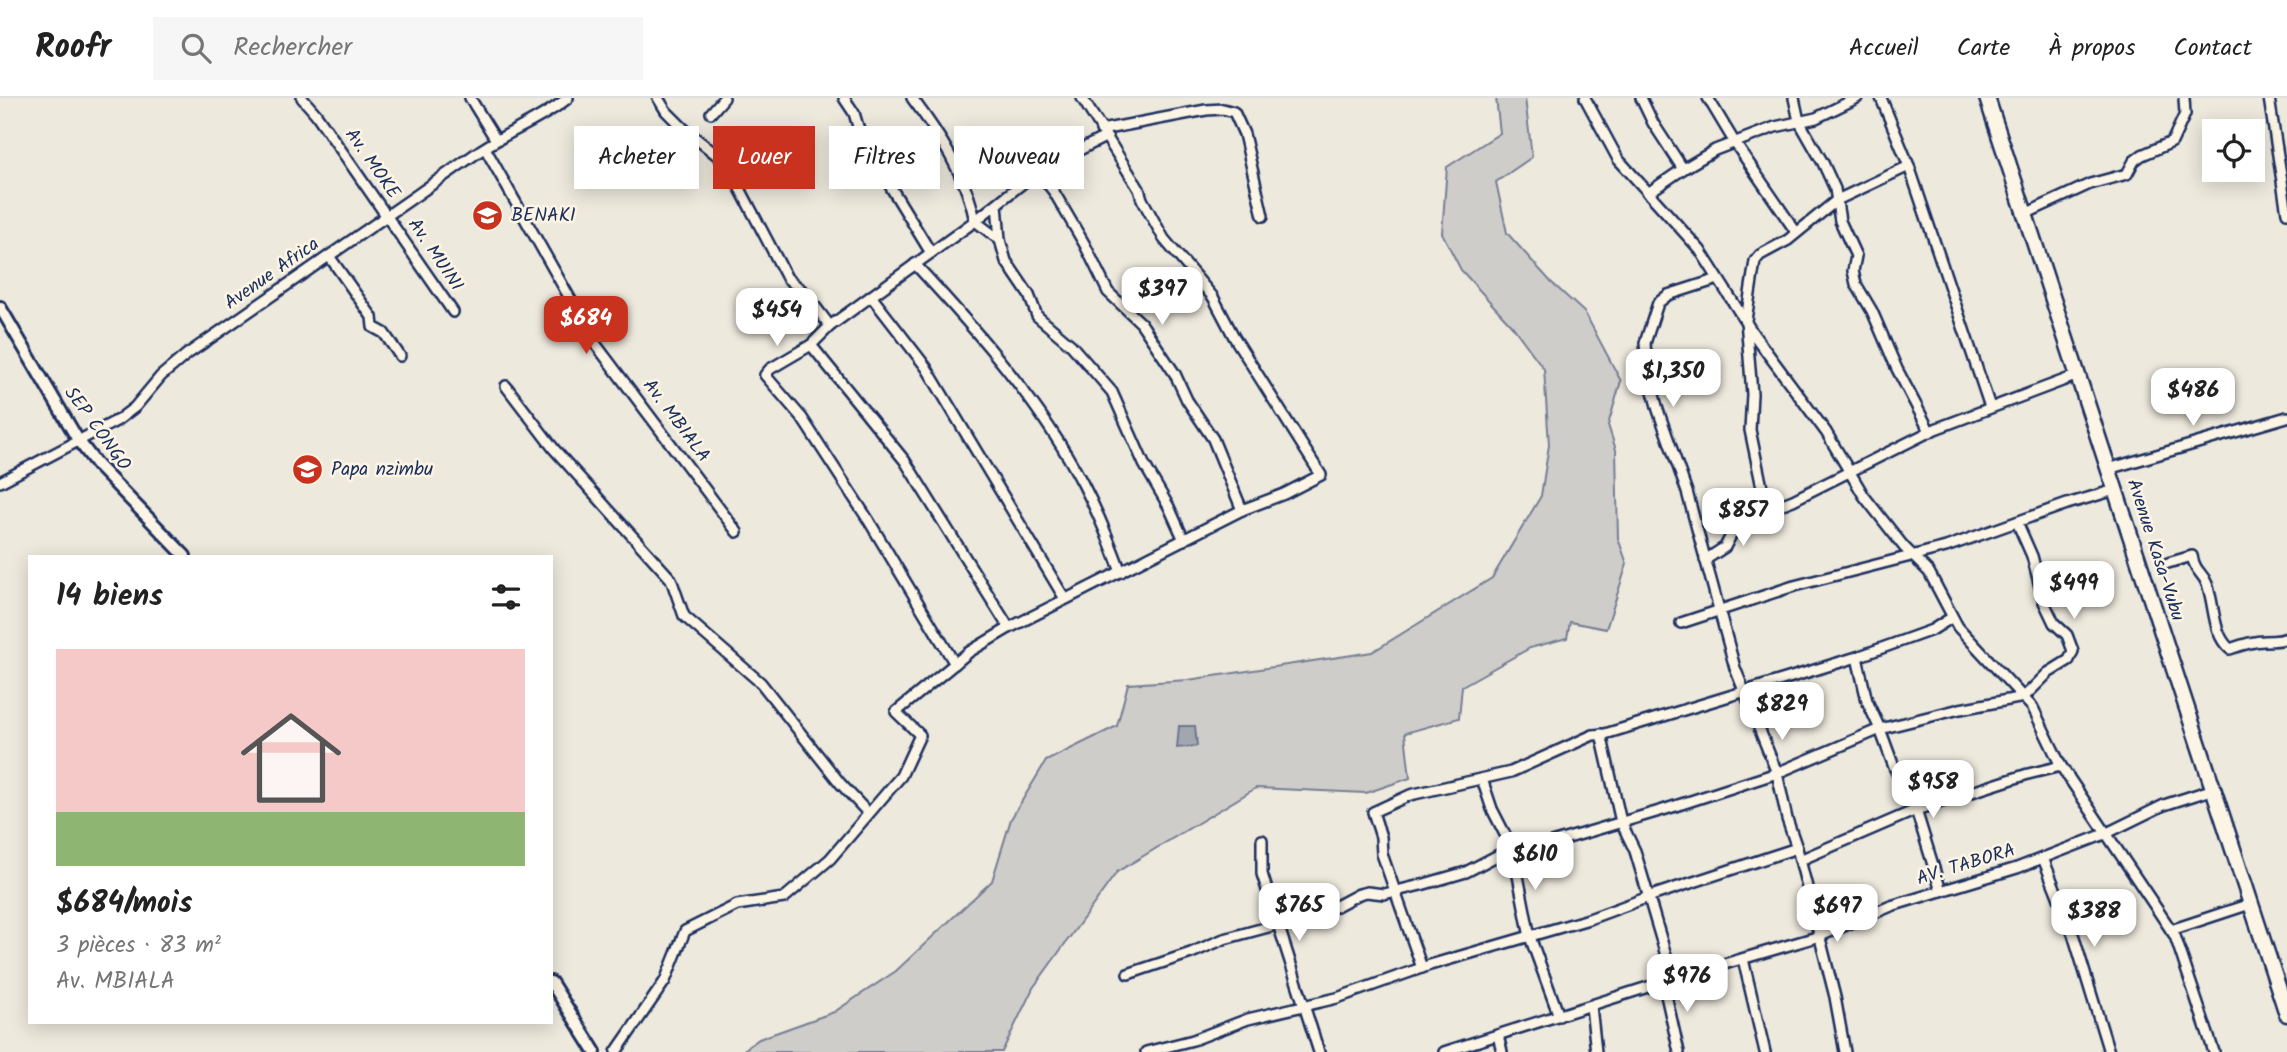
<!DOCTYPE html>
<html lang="fr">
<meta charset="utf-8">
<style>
body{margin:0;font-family:Kalam,sans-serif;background:#f6f6f6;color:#222;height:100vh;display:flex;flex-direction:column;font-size:26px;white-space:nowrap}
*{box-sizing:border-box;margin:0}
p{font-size:23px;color:#767676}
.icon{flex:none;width:38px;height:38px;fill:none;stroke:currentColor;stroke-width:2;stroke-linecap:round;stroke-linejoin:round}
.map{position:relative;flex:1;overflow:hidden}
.panel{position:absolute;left:28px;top:457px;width:525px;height:469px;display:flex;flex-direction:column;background:#fff;border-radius:0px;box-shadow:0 4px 18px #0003}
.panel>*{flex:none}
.hud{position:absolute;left:574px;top:28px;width:665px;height:63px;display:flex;gap:14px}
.fabs{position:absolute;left:2202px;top:21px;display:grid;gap:14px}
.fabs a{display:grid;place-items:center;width:63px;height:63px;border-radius:0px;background:#fff;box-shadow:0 4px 18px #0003;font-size:35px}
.price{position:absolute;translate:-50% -60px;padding:0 16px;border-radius:14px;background:#fff;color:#222;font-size:23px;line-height:46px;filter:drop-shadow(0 2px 4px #0008)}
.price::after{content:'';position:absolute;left:50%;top:42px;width:21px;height:16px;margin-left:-10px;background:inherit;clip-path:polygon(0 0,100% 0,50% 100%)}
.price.current{background:#c8321e;color:#fff}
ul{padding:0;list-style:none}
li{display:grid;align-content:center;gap:14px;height:371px;padding:0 28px}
li span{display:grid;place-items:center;height:217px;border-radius:0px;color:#555}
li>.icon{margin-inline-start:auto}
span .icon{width:126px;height:126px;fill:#fffc;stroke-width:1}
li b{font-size:30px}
h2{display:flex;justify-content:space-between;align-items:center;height:84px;padding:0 28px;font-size:30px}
.pill{padding:0 24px;border-radius:0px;background:#fff;box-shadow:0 4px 18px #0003;font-size:24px;line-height:63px}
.pill.current{background:#c8321e;color:#fff}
header{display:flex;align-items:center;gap:42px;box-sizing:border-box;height:98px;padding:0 35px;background:#fff;border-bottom:2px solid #e0e0e0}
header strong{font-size:33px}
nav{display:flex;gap:38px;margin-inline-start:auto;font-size:24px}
.search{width:490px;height:63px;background:#f6f6f6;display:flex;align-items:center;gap:18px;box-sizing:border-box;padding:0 24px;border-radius:0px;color:#767676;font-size:26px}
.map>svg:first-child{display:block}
</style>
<header>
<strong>Roofr</strong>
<div class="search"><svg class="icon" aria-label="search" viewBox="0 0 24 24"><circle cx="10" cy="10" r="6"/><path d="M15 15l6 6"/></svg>Rechercher</div>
<nav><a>Accueil</a><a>Carte</a><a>À propos</a><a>Contact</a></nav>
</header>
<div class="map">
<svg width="2287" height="954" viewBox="0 0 2287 954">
<rect width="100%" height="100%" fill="#eee9dd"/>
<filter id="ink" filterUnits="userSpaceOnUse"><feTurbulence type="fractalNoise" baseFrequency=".0143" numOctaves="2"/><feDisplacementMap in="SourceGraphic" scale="14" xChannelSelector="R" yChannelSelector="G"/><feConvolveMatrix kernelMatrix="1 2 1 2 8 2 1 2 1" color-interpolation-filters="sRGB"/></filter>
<g filter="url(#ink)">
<path fill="#cfcdca" stroke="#757e94" stroke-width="2" d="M1496 0H1525L1532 59 1496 84 1507 135 1551 184 1585 215 1621 283 1608 327 1616 352 1618 440 1627 466 1606 531 1570 524 1567 540 1530 550 1462 588 1459 620 1405 635 1410 680 1366 695 1256 690 1117 774 1033 890 1002 954H741L759 941 834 914 896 873 992 783 1011 721 1046 663 1117 628 1128 586 1188 582 1372 554 1492 480 1541 398 1549 347 1544 271 1513 229 1461 172 1442 135 1447 69 1500 35Z"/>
<path fill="#a2a7af" stroke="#6c778f" stroke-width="2" d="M1179 628H1195L1197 648 1177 650Z"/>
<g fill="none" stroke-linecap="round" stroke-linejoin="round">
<defs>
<g id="minor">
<path d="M302 0 316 16 453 214"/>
<path d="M470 0 496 42"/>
<path d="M658 0 666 13 683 30 718 58 736 83 787 180 805 195 830 228"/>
<path d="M844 0 854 15 862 42 931 155"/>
<path d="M912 0C939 36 967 79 975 123L1000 142 1006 163 1029 197 1037 218 1071 247 1112 294 1144 366 1169 409 1184 442"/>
<path d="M1585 0 1618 61 1700 152 1754 237 1826 334 1864 398 1904 449 1929 474 1958 529 2033 610 2061 668 2175 838 2214 954"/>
<path d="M1641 0 1653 25 1683 71"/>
<path d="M1708 0 1735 45 1796 134"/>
<path d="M1794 0 1799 23 1823 65 1835 91 1840 123 1856 158 1853 173 1856 186 1872 213 1897 271 1930 334"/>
<path d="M1881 0 1909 68 1990 309"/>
<path d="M2269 0 2287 115"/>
<path d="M711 15 724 0"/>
<path d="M1101 32 1206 12 1223 11 1234 14 1244 36 1263 118"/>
<path d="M485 50 572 204 585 232 737 434"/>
<path d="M1038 73 1054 94 1085 147 1108 194 1141 225 1175 276 1187 302 1213 341 1242 412"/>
<path d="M1648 95 1683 71 1715 52 1775 29 1816 20 1857 0"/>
<path d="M997 106 1000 142"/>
<path d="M2025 116 2090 86 2127 76 2134 63 2142 57 2172 44 2185 16 2184 0"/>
<path d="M329 158 372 219 373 229 384 235 400 258"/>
<path d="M915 166C977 233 1041 305 1083 386 1098 415 1110 444 1121 474"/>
<path d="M1718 181 1668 197 1658 205 1645 245 1647 271 1658 312 1687 394 1735 570 1777 675 1787 721 1797 750 1835 899 1845 954"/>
<path d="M871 198 926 269 1065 501"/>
<path d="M811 247 905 363 1009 530"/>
<path d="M506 288 554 351 671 481 684 518 761 585 840 685 868 715"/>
<path d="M2108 371 2287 319"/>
<path d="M0 384 118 322 135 309 161 278 186 257C284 189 383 121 481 52 509 33 541 22 568 0"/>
<path d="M1763 406 1764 399 1750 332 1752 296 1746 222 1755 163 1760 157 1788 142 1837 102 1909 68"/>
<path d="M1705 462 1725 449 1740 420 1749 410 1763 406 1780 407 1793 402 1935 331 2078 277"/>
<path d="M2168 465 2192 458C2196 476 2202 473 2207 486 2215 507 2212 536 2230 551 2241 547 2253 543 2264 543 2274 542 2278 544 2287 540"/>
<path d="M1681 525 1794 488 1946 449 2067 406 2115 392"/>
<path d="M1857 559 1867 603 1880 631 1894 669 1916 712 1941 793"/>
<path d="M955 566 869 423 802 320 765 277 770 271 811 247 830 228 975 123 1038 73 1105 39"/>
<path d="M1601 636 1621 724 1635 753 1673 881"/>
<path d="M1482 681 1492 711 1513 752 1530 839 1559 918"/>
<path d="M1262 742V776L1319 954"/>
<path d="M2043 760 2073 836 2109 954"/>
<path d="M1800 762 1916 712 2028 676 2061 668"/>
<path d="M2171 832 2250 806"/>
<path d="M1743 861 1765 954"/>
<path d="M1422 870 1382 756 1381 739 1373 714 1410 697 1511 674 1593 637 1605 636 1857 559 1932 532 1951 520"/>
<path d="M1128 876 1191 855 1224 841 1327 813 1359 796 1367 794 1384 796 1421 787 1466 774 1506 753 1541 748 1663 712 1777 675 1880 631 1960 611 2024 599 2048 575 2069 562 2073 553 2067 537 2054 525 2044 504 2032 458 2017 424"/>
<path d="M1663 884 1679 954"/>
<path d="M1591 908 1596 954"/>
<path d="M1498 937 1502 954"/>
<path d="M616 954 665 883 685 833 737 807 784 800 830 761 901 678 920 637 896 614 969 554 1009 530 1242 412 1284 396 1321 377 1234 239 1213 199 1164 141 1142 101 1139 91 1082 0"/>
<path d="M1146 954 1193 942 1248 921 1337 900 1430 867 1589 821 1654 797 1797 750"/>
<path d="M1444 954 1673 881 1820 838 1891 808 2017 770 2105 736 2164 707 2214 691"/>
</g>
<g id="tertiary">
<path d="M0 209 78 342 97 367 185 458"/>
<path d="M551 884 595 954"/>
</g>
<path id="trunk" d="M1987 0 2287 916"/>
</defs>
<use href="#minor" stroke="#1b2f5e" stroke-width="14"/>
<use href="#tertiary" stroke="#1b2f5e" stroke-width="16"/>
<use href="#trunk" stroke="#1b2f5e" stroke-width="19"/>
<use href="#minor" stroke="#fcf5e5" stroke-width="9"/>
<use href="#tertiary" stroke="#fcf5e5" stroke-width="10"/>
<use href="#trunk" stroke="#fcf5e5" stroke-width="14"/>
</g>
</g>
<defs>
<symbol id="school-disc" viewBox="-11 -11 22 22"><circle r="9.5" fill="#c8321e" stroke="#fcf5e5"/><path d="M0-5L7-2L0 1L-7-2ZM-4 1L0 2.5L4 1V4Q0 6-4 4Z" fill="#fff"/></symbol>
</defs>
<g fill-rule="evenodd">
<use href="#school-disc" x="470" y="100" width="35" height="35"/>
<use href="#school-disc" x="290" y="354" width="35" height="35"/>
</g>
<g text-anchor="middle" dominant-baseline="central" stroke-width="5" stroke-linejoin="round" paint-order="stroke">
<g font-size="19" fill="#1b2f5e" stroke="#fcf5e5">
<text transform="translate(372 66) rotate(55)">Av. MOKE</text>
<text transform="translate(435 157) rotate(56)">Av. MUINI</text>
<text transform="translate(272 176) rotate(-35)">Avenue Africa</text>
<text transform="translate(676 323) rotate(53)">Av. MBIALA</text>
<text transform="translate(97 331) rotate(54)">SEP CONGO</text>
<text transform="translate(2155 452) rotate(72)">Avenue Kasa-Vubu</text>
<text transform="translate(1966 767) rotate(-17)">AV. TABORA</text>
</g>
<g font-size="19" fill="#1b2f5e" stroke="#fcf5e5" text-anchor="start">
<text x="511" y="118">BENAKI</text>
<text x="331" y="372">Papa nzimbu</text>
</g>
</g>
</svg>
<div class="fabs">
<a><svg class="icon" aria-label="locate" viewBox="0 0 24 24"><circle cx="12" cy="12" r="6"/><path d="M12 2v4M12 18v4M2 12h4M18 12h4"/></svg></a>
</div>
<b class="price" style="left:1162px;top:229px">$397</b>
<b class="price" style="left:777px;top:250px">$454</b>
<b class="price current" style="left:586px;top:258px">$684</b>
<b class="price" style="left:1673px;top:311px">$1,350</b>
<b class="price" style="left:2193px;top:330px">$486</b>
<b class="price" style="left:1743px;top:450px">$857</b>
<b class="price" style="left:2074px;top:523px">$499</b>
<b class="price" style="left:1782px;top:644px">$829</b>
<b class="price" style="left:1933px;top:722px">$958</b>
<b class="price" style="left:1535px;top:794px">$610</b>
<b class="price" style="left:1299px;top:845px">$765</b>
<b class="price" style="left:1837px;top:846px">$697</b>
<b class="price" style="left:2094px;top:851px">$388</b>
<b class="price" style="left:1687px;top:916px">$976</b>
<div class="hud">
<a class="pill">Acheter</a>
<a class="pill current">Louer</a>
<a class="pill">Filtres</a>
<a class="pill">Nouveau</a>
</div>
<section class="panel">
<h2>14 biens<svg class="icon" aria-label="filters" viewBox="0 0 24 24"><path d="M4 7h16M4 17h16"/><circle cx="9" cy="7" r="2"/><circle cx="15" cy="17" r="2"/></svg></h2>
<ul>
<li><span style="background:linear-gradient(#f6c9c9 75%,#8fb573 0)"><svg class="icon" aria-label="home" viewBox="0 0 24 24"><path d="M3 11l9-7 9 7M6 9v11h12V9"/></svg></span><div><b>$684/mois</b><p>3 pièces · 83 m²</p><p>Av. MBIALA</p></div></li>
</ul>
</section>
</div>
